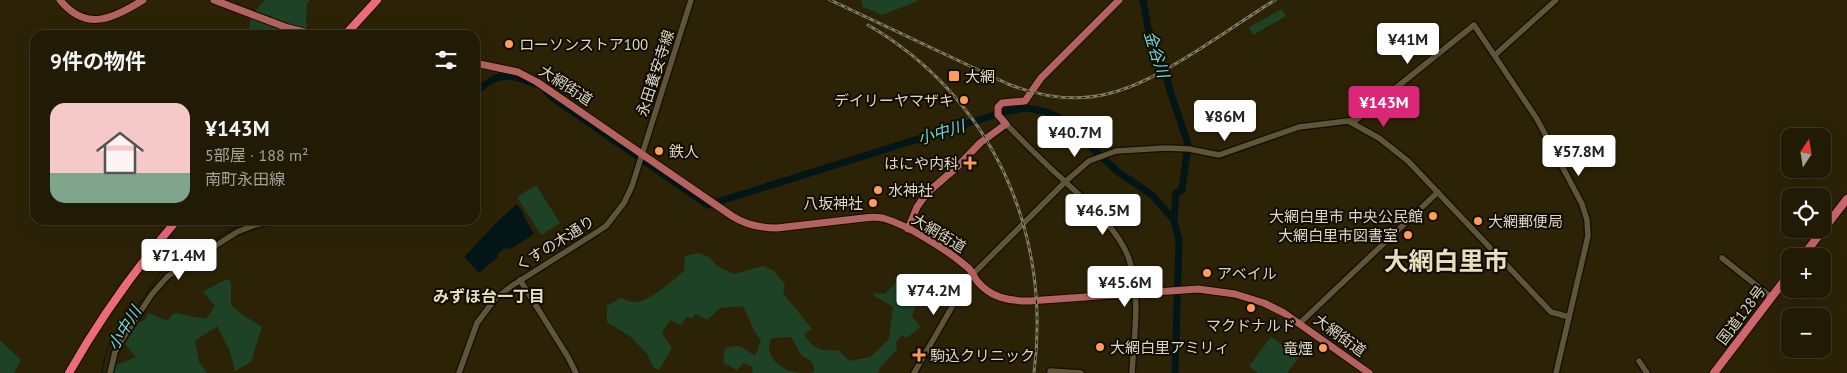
<!DOCTYPE html>
<html lang="ja">
<meta charset="utf-8">
<style>
body{margin:0;font-family:"PT Sans","Noto Sans JP",sans-serif;background:#29230f;color:#f1f3f6;height:100vh;display:flex;flex-direction:column;font-size:19px;white-space:nowrap}
*{box-sizing:border-box;margin:0}
p{font-size:16px;color:#a2a19a}
.icon{flex:none;width:28px;height:28px;fill:none;stroke:currentColor;stroke-width:2;stroke-linecap:round;stroke-linejoin:round}
.map{position:relative;flex:1;overflow:hidden}
.drawer{position:absolute;left:30px;top:30px;width:450px;height:195px;display:flex;flex-direction:column;background:#211a05;border-radius:15px;box-shadow:0 5px 20px #0002,0 0 0 1px #3e3827}
.drawer>*{flex:none}
.needle{width:32px;rotate:12deg}
.controls{position:absolute;left:1781px;top:128px;display:grid;gap:10px}
.controls a{display:grid;place-items:center;width:50px;height:50px;border-radius:10px;background:#211a05;box-shadow:0 5px 20px #0002,0 0 0 1px #3e3827;font-size:25px}
.price{position:absolute;translate:-50% -42px;padding:0 11px;border-radius:5px;background:#fff;color:#222;font-size:16px;line-height:32px;filter:drop-shadow(0 1px 2px #0008)}
.price::after{content:'';position:absolute;left:50%;top:30px;width:15px;height:11px;margin-left:-8px;background:inherit;clip-path:polygon(0 0,100% 0,50% 100%)}
.price.on{background:#db2777;color:#fff}
ul{padding:0;list-style:none}
li{display:flex;align-items:center;gap:15px;height:125px;padding:0 20px}
li+li{border-top:1px solid #3e3827}
li span{display:grid;place-items:center;flex:none;width:140px;height:100px;border-radius:15px;color:#555}
li>.icon{margin-inline-start:auto}
span .icon{width:60px;height:60px;fill:#fffc;stroke-width:1}
li b{font-size:21px}
h2{display:flex;justify-content:space-between;align-items:center;height:60px;padding:0 20px;font-size:21px}
.map>svg:first-child{display:block}
</style>
<div class="map">
<svg width="1847" height="373" viewBox="0 0 1847 373">
<rect width="100%" height="100%" fill="#2c2307"/>
<g fill="#1d4226">
<path d="M265 0H310L307 3 306 23 309 35H248L251 16Z"/>
<path d="M861 0H917L918 1 882 15 863 7Z"/>
<path d="M1282 9 1286 16 1253 35 1249 27Z"/>
<path d="M536 185 560 223 541 235 517 197Z"/>
<path d="M699 253 709 257 717 266 734 274 763 266 774 271 785 284 783 293 812 329 804 334C812 349 823 352 838 350L850 361 870 357 889 339 893 307 873 295 875 293 885 294 907 271 905 284 929 298 926 306 917 303 912 316 920 327 907 338 902 335 896 342 897 349 879 369 878 373H811L815 370 811 361 802 356 791 337 772 338C763 351 775 364 787 370 791 372 795 371 799 373H752L753 367 744 363 737 370 723 363 725 349C739 342 743 349 755 356L761 341 754 330 743 306 720 308 707 320 695 314 692 319 687 317 680 325 670 320 662 333 672 348 659 370 653 367 647 354 631 337 607 322V306L621 298C624 299 629 302 633 302 648 304 673 280 684 271L685 256Z"/>
<path d="M226 279 231 282V305L243 315 262 327 251 362 235 371 230 351 217 326 195 341 199 362 207 373H110L111 367 136 357 125 344 138 323 146 319 148 313 168 321 171 315 176 313 206 319 215 306 203 292Z"/>
<path d="M1271 337 1299 357 1287 373H1258L1249 366Z"/>
<path d="M0 340 21 360 14 373H0Z"/>
</g>
<path fill="#031617" d="M517 204 524 214 523 215 534 234 509 250 507 247 497 254 498 257 479 273 464 257 498 221Z"/>
<g fill="none" stroke-linecap="round" stroke-linejoin="round">
<path stroke="#031617" stroke-width="1" d="M102 373 105 356 110 344 169 261 197 249 248 220"/>
<g stroke="#031617" stroke-width="7">
<path d="M1143 0 1148 28 1167 78 1169 88 1188 144 1182 190 1176 193 1174 220"/>
<path d="M546 91 553 98 708 205 1004 112 1025 108 1032 109 1047 112 1060 118 1118 172 1152 195 1174 220 1179 241 1175 373"/>
<path d="M475 93C496 73 508 72 534 84"/>
</g>
<defs>
<g id="tertiary">
<path d="M1495 55 1556 0"/>
<path d="M1350 122 1379 138 1408 161 1551 312 1569 317"/>
<path d="M1006 124C1023 141 1040 159 1058 175 1082 198 1118 227 1129 259 1141 295 1134 336 1132 373"/>
<path d="M1722 258 1771 297"/>
<path d="M520 280 568 357 576 373"/>
<path d="M1300 323 1438 192"/>
<path d="M1639 361 1647 373"/>
<path d="M1050 371 1081 373"/>
<path d="M110 373 115 352 121 341 152 294 168 276 237 232 255 225 275 220"/>
<path d="M459 373 477 323 495 299 513 285 597 232 606 226 624 203 632 186 691 0"/>
<path d="M914 373 968 279 1065 182 1089 161 1116 151 1166 148 1189 149 1219 155 1299 127 1356 120 1474 25 1537 119 1582 204 1587 220 1588 236 1556 373"/>
</g>
<g id="primary">
<path d="M60 0C86 32 113 19 143 0"/>
<path d="M214 0 288 28 317 35"/>
<path d="M475 63 518 72 537 82 732 216C746 225 761 228 777 228L864 218C871 217 877 217 883 218 908 225 947 250 966 266 972 270 973 276 977 281 991 298 1009 301 1029 301L1198 289 1235 294 1264 303 1284 313 1369 373"/>
<path d="M908 229 917 207 927 193 957 167 980 143 1006 124 998 115V107L1002 103 1025 101 1041 78 1119 0"/>
</g>
<g id="trunk">
<path d="M1803 256 1847 199"/>
<path d="M1714 373 1790 273"/>
</g>
<g id="motorway">
<path d="M345 35 377 0"/>
<path d="M69 373C100 318 136 268 177 220"/>
</g>
</defs>
<use href="#tertiary" stroke="#140c00" stroke-width="8"/>
<use href="#primary" stroke="#140c00" stroke-width="9"/>
<use href="#trunk" stroke="#140c00" stroke-width="10"/>
<use href="#motorway" stroke="#140c00" stroke-width="10"/>
<use href="#tertiary" stroke="#5f5538" stroke-width="5.5"/>
<use href="#primary" stroke="#b46260" stroke-width="7"/>
<use href="#trunk" stroke="#d0666d" stroke-width="8"/>
<use href="#motorway" stroke="#ec6b7a" stroke-width="8"/>
<defs>
<g id="rail">
<path d="M830 0 1008 84C1084 114 1131 92 1195 52 1222 35 1248 17 1275 0"/>
<path d="M868 25C992 97 1052 232 1034 373"/>
</g>
</defs>
<use href="#rail" stroke="#827b64" stroke-width="3"/>
<use href="#rail" stroke="#110d03" stroke-width="1" stroke-dasharray="4" stroke-linecap="butt"/>
</g>
<g fill="#fd9c56" stroke="#110d03" stroke-width="2">
<circle cx="509" cy="44" r="5"/>
<rect x="948" y="70" width="12" height="12" rx="2.5"/>
<circle cx="964" cy="100" r="5"/>
<circle cx="659" cy="151" r="5"/>
<path d="M967.5 155.5h5v5h5v5h-5v5h-5v-5h-5v-5h5z"/>
<circle cx="878" cy="190" r="5"/>
<circle cx="873" cy="203" r="5"/>
<circle cx="1433" cy="216" r="5"/>
<circle cx="1478" cy="221" r="5"/>
<circle cx="1408" cy="235" r="5"/>
<circle cx="1207" cy="273" r="5"/>
<circle cx="1251" cy="308" r="5"/>
<circle cx="1100" cy="347" r="5"/>
<circle cx="1323" cy="348" r="5"/>
<path d="M916.5 347.5h5v5h5v5h-5v5h-5v-5h-5v-5h5z"/>
</g>
<g text-anchor="middle" dominant-baseline="central" stroke-width="4" stroke-linejoin="round" paint-order="stroke">
<g font-size="15" fill="#ddd7c7" stroke="#110d03" text-anchor="start">
<text x="519" y="44">ローソンストア100</text>
<text x="965" y="76">大網</text>
<text x="954" y="100" text-anchor="end">デイリーヤマザキ</text>
<text x="669" y="151">鉄人</text>
<text x="959" y="163" text-anchor="end">はにや内科</text>
<text x="888" y="190">水神社</text>
<text x="863" y="203" text-anchor="end">八坂神社</text>
<text x="1423" y="216" text-anchor="end">大網白里市 中央公民館</text>
<text x="1488" y="221">大網郵便局</text>
<text x="1398" y="235" text-anchor="end">大網白里市図書室</text>
<text x="1217" y="273">アベイル</text>
<text x="1251" y="325" text-anchor="middle">マクドナルド</text>
<text x="1110" y="347">大網白里アミリィ</text>
<text x="1313" y="348" text-anchor="end">竜煙</text>
<text x="930" y="355">駒込クリニック</text>
</g>
<g font-size="15" fill="#ddd7c7" stroke="#110d03">
<text transform="translate(655 73) rotate(-72)">永田養安寺線</text>
<text transform="translate(566 85) rotate(33)">大網街道</text>
<text transform="translate(939 233) rotate(31)">大網街道</text>
<text transform="translate(555 243) rotate(-32)">くすの木通り</text>
<text transform="translate(1741 315) rotate(-53)">国道128号</text>
<text transform="translate(1340 335) rotate(36)">大網街道</text>
</g>
<g font-size="16" font-style="italic" fill="#6ed8db" stroke="#110d03">
<text transform="translate(1157 54) rotate(72)">金谷川</text>
<text transform="translate(941 132) rotate(-17)">小中川</text>
<text transform="translate(124 328) rotate(-58)">小中川</text>
</g>
<g font-size="16" font-weight="bold" fill="#e9debd" stroke="#110d03">
<text x="489" y="296">みずほ台一丁目</text>
</g>
<g font-size="25" font-weight="bold" fill="#e9debd" stroke="#110d03">
<text x="1446" y="261">大網白里市</text>
</g>
</g>
</svg>
<div class="controls">
<a><svg class="needle" viewBox="-14 -14 28 28"><path d="M0-13l5 13h-10z" fill="#e53935"/><path d="M0 13l5-13h-10z" fill="#a2a19a"/></svg></a>
<a><svg class="icon" aria-label="locate" viewBox="0 0 24 24"><circle cx="12" cy="12" r="6"/><path d="M12 2v4M12 18v4M2 12h4M18 12h4"/></svg></a>
<a>+</a>
<a>−</a>
</div>
<b class="price" style="left:1408px;top:65px">¥41M</b>
<b class="price on" style="left:1384px;top:128px">¥143M</b>
<b class="price" style="left:1225px;top:142px">¥86M</b>
<b class="price" style="left:1075px;top:158px">¥40.7M</b>
<b class="price" style="left:1579px;top:177px">¥57.8M</b>
<b class="price" style="left:1103px;top:236px">¥46.5M</b>
<b class="price" style="left:179px;top:281px">¥71.4M</b>
<b class="price" style="left:1125px;top:308px">¥45.6M</b>
<b class="price" style="left:934px;top:316px">¥74.2M</b>
<section class="drawer">
<h2>9件の物件<svg class="icon" aria-label="filters" viewBox="0 0 24 24"><path d="M4 7h16M4 17h16"/><circle cx="9" cy="7" r="2"/><circle cx="15" cy="17" r="2"/></svg></h2>
<ul>
<li><span style="background:linear-gradient(#f6c9c9 70%,#7fa58c 0)"><svg class="icon" aria-label="home" viewBox="0 0 24 24"><path d="M3 11l9-7 9 7M6 9v11h12V9"/></svg></span><div><b>¥143M</b><p>5部屋 · 188 m²</p><p>南町永田線</p></div></li>
</ul>
</section>
</div>
